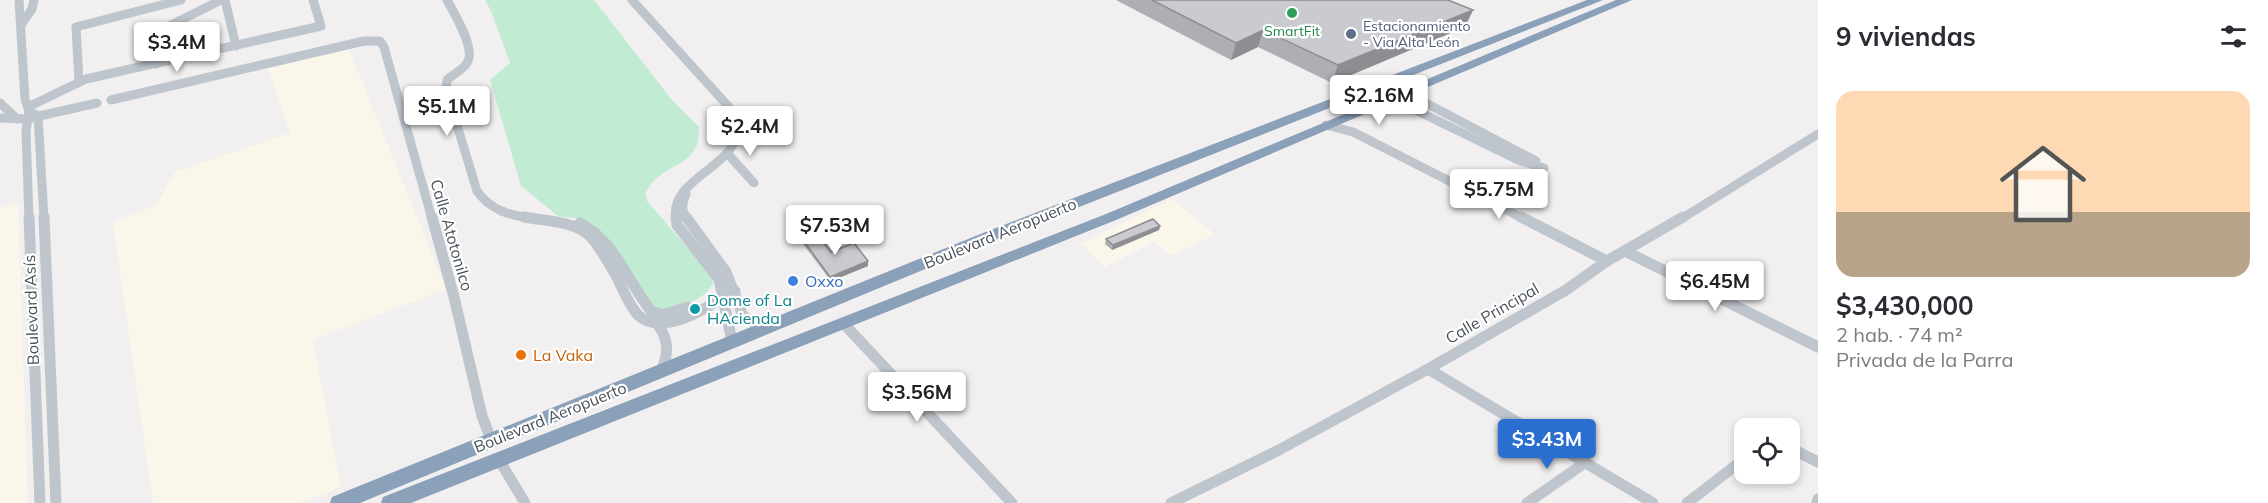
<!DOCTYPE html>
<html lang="es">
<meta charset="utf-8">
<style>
body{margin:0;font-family:Mulish,sans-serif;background:#f7f7f7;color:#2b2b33;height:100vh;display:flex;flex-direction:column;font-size:22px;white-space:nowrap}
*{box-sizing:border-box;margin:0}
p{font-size:20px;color:#7c7c81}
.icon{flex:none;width:33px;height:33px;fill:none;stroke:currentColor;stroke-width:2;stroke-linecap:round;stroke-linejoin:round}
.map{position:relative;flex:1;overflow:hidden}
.details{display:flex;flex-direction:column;background:#fff;width:450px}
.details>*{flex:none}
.fabs{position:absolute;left:1734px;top:418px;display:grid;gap:12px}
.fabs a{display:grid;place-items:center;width:66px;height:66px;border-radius:12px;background:#fff;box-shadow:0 3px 9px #0003;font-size:30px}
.price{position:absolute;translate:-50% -51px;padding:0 14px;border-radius:6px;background:#fff;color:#222;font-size:20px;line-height:39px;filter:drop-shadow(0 2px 3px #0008)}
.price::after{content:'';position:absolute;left:50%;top:36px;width:18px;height:14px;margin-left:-9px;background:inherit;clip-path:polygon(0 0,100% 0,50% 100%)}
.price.selected{background:#2a6ed0;color:#fff}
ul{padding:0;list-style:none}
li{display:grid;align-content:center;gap:12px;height:318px;padding:0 18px}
li span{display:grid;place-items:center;height:186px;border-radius:18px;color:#555}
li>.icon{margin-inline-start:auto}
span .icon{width:108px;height:108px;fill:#fffc;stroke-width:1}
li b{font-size:26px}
h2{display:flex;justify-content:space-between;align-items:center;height:72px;padding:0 18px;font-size:26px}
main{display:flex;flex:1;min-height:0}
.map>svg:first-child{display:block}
</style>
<main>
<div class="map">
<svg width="1818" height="503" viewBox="0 0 1818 503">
<rect width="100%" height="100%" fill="#f1efef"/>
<g fill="#faf6e9">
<path d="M349 49 446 289 313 340 341 487 300 503H153L113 223 156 205 175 172 290 133 268 69Z"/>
<path d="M1172 199 1215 234 1171 256 1154 242 1105 267 1080 244Z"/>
<path d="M18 202 28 503H0V208Z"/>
</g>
<path fill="#c1ebd2" d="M485 0H594L672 100 699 127C700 165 673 161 653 182 650 185 647 190 645 194L647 201 712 276 713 283C704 303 676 306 656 311L605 235 582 219 558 216 521 186 490 80 510 63 491 11Z"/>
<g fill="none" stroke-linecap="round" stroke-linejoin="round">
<g stroke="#bec5cc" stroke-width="9">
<path d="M19 0 25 99 29 111 38 116 44 219"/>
<path d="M225 0 236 46"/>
<path d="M447 0C454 13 475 47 468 61 465 69 453 74 447 80L446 89 477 191C491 211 510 215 533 219"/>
<path d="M632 0 728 106C731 111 736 117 737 122 744 167 668 176 676 219"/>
<path d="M21 25 32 9 34 0"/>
<path d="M156 64 151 42 153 34 221 0"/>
<path d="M79 81 76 27 181 0"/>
<path d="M1405 92 1536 161"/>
<path d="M1391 98 1518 160 1544 168"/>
<path d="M111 100 364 41H380L384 47 432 219"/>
<path d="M0 103 17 119"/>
<path d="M28 107 86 79 321 26 313 0"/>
<path d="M29 111 26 131 29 219"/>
<path d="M0 118 26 119 97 103"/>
<path d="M1326 125 1353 132 1524 219"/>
<path d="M727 153 754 183"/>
<path d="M686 194C682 204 681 210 687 219"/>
<path d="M1681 219 1818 134"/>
</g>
<g stroke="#bec5cc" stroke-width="11">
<path d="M29 217 40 503"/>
<path d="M44 217 56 503"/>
<path d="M432 217 454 297 482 416 492 442"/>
<path d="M524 217C545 221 574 221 590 236 598 244 605 257 611 267 621 282 626 302 638 315 664 339 711 304 735 291"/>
<path d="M676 217 677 225 719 279 732 341"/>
<path d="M686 217 726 272 743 316 764 328"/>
<path d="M1521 217 1607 261"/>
<path d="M580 223C616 242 627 281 651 311L662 315 688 307"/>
<path d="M1625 251 1818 347"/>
<path d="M657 323C669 340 669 353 661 372"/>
<path d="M844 324 1012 503"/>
<path d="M1428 369 1653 503"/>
<path d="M1790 448 1818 462"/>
<path d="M498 458 525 503"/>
<path d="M1171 503 1277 451 1428 369 1566 290 1607 261 1683 217"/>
<path d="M1527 503 1586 462"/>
<path d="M1687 503 1744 459"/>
<path d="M1817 503 1818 499"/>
</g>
<g fill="#8ba0b9" fill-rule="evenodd">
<path d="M1587 0H1603L993 241 360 503H330L332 497 983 233Z"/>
<path d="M1616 0H1632L1116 220 411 503H381L383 497 1106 214Z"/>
</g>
</g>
<g fill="#adafb4">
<path d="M1116 0H1448L1473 10 1465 27 1332 83 1258 47 1231 60Z"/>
<path d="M1160 226 1159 230 1112 250 1105 244 1106 239Z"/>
<path d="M803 240 831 252 868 266 831 281 803 244Z"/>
</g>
<g fill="#8d8e92">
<path d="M1473 10 1465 27 1332 83 1338 65Z"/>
<path d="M1263 30 1258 47 1231 60 1236 43Z"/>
<path d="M1160 226 1159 230 1112 250 1113 245Z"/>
<path d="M868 261V266L831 281 830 277Z"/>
</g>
<g fill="#c9cbd1" stroke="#8d8e92" stroke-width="1.5">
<path d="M1152 0H1448L1473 10 1338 65 1263 30 1236 43Z"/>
<path d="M1153 219 1160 226 1113 245 1106 239Z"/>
<path d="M817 234 831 252 854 243 868 261 830 277 803 240Z"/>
</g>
<circle fill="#2e9e5b" stroke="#fff" stroke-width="2" cx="1292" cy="13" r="6"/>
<circle fill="#5c6f8a" stroke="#fff" stroke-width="2" cx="1351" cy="34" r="6"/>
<circle fill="#3f7fe0" stroke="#fff" stroke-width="2" cx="793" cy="281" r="6"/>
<circle fill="#0f9aa8" stroke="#fff" stroke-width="2" cx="695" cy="309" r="6"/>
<circle fill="#e8710a" stroke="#fff" stroke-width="2" cx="521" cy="355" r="6"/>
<g text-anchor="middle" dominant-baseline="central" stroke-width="4.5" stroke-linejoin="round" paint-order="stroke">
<g font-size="14" fill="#4e5e75" stroke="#fff" text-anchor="start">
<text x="1363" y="26">Estacionamiento<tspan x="1363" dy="16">- Via Alta León</tspan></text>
</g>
<g font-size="14" fill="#27864d" stroke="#fff">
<text x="1292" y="31">SmartFit</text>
</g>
<g font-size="16" fill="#48515a" stroke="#fff">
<text transform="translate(1000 233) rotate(-22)">Boulevard Aeropuerto</text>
<text transform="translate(452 235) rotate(74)">Calle Atotonilco</text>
<text transform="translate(31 310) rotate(-92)">Boulevard Asís</text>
<text transform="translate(1492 313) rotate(-30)">Calle Principal</text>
<text transform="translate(550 417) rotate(-22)">Boulevard Aeropuerto</text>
</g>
<g font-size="16" fill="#366cbe" stroke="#fff" text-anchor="start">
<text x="805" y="281">Oxxo</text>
</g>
<g font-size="16" fill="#0d838f" stroke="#fff" text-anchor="start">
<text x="707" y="300">Dome of La<tspan x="707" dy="18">HAcienda</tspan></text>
</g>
<g font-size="16" fill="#c56008" stroke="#fff" text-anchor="start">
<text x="533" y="355">La Vaka</text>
</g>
</g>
</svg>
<div class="fabs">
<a><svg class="icon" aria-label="locate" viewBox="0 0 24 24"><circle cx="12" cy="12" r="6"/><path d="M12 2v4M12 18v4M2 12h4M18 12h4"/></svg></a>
</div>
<b class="price" style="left:177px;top:73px">$3.4M</b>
<b class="price" style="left:1379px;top:126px">$2.16M</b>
<b class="price" style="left:447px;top:137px">$5.1M</b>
<b class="price" style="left:750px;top:157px">$2.4M</b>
<b class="price" style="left:1499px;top:220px">$5.75M</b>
<b class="price" style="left:835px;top:256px">$7.53M</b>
<b class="price" style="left:1715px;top:312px">$6.45M</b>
<b class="price" style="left:917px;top:423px">$3.56M</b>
<b class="price selected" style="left:1547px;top:470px">$3.43M</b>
</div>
<section class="details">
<h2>9 viviendas<svg class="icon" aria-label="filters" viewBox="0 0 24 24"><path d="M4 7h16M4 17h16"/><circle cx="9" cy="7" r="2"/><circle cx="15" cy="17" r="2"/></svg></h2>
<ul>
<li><span style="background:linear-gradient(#ffd9b3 65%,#b9a48a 0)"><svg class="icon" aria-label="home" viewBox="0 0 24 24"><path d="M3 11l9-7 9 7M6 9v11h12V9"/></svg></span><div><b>$3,430,000</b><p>2 hab. · 74 m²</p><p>Privada de la Parra</p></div></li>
</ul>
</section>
</main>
